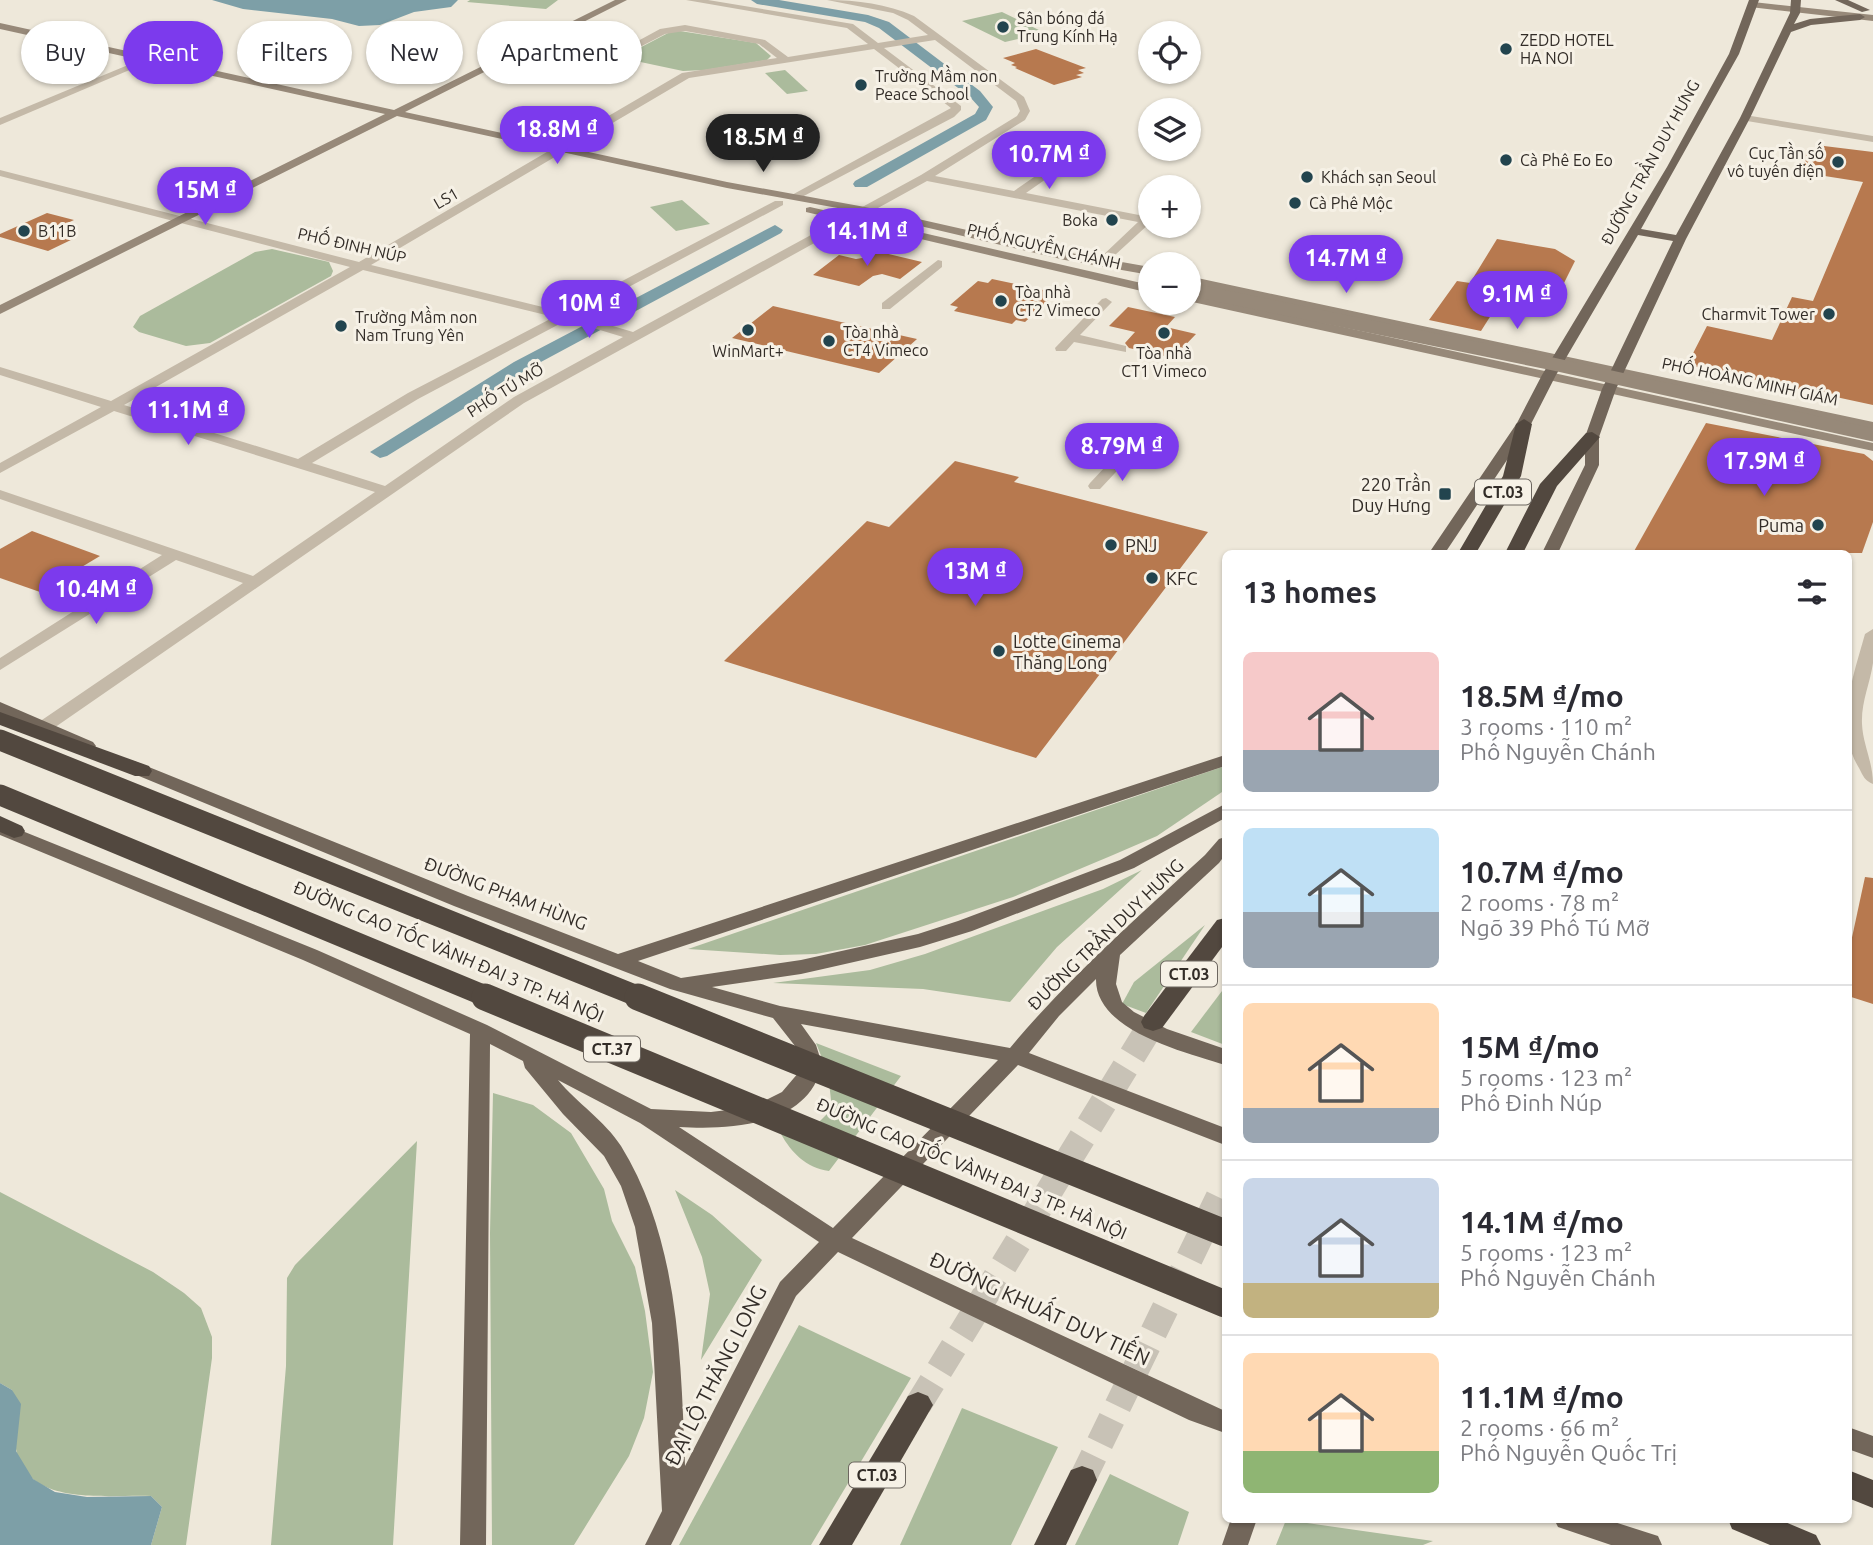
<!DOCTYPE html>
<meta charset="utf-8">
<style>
body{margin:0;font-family:Ubuntu,sans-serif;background:#f2f2f3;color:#2b2b33;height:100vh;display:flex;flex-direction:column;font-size:26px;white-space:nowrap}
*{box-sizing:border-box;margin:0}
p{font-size:23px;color:#7c7c81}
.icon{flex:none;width:38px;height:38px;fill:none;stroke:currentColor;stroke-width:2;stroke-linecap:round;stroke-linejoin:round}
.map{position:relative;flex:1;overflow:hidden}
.panel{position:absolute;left:1222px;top:550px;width:630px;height:973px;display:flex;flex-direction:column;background:#fff;border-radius:10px;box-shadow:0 2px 5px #0004}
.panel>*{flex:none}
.top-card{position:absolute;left:21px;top:21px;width:665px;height:63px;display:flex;gap:14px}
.controls{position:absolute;left:1138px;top:21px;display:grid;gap:14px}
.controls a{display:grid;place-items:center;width:63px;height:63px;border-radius:50%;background:#fff;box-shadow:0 2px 5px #0004;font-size:35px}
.price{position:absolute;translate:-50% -60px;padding:0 16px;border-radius:24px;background:#7c3aed;color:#fff;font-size:23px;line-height:46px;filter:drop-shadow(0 2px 4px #0008)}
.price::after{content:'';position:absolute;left:50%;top:42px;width:21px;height:16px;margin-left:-10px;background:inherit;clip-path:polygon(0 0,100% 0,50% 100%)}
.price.active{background:#222;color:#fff}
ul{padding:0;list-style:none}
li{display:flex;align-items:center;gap:21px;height:175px;padding:0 21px}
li+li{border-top:2px solid #e1e1e2}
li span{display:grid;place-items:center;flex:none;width:196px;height:140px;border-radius:10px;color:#555}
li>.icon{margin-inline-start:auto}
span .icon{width:84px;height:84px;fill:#fffc;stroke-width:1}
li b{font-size:30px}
h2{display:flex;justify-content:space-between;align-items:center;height:84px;padding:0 21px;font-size:30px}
.tag{padding:0 24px;border-radius:32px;background:#fff;box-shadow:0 2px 5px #0004;font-size:24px;line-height:63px}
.tag.active{background:#7c3aed;color:#fff}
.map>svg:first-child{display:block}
</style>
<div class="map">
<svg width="1873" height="1545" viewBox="0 0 1873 1545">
<rect width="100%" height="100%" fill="#eee8da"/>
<g fill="#abbb9c">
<path d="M470 0H558L546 9 467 2Z"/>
<path d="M1002 12 1045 33 1005 42 962 21Z"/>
<path d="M680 31 756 43 771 56 767 60 705 70 683 71 631 60 627 57 628 54 670 32Z"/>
<path d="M785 70 808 91 787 94 765 73Z"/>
<path d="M682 200 710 224 676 231 650 207Z"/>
<path d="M272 249 329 262 333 271 331 276 210 343 186 346 139 332 133 327 140 316 255 252Z"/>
<path d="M1225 766V790L1157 836 1113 855 1013 897 865 945 816 954 780 955 688 949Z"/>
<path d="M1142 870 1057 947 1010 1002 923 989 773 983 870 970 925 954 1103 889Z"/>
<path d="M1205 925 1146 1013 1122 1004 1134 982Z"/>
<path d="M1225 987V1045L1191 1032Z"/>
<path d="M816 1043 901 1076 829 1171C806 1168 791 1152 781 1134L814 1127 832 1109 828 1073Z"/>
<path d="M493 1093 533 1105 571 1133 604 1189 612 1221 635 1267 645 1311 653 1372 644 1418 629 1456 574 1545H492L490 1233Z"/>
<path d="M417 1141 393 1545H271L286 1366 287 1278 295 1265Z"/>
<path d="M675 1190 712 1215 762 1260 701 1360 710 1294 702 1257Z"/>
<path d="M0 1192 153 1272 184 1293 201 1308 212 1337V1358L186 1545H151L162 1507 151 1496C109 1494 26 1508 16 1449 15 1442 17 1435 17 1427 16 1415 14 1402 12 1390L0 1383Z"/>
<path d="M799 1325 911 1378 811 1545H679Z"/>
<path d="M962 1408 1058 1447 1011 1545H900Z"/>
<path d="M1110 1474 1189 1512 1178 1545H1075Z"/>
<path d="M1286 1520 1433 1541 1423 1545H1276Z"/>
</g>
<g fill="#7d9fa7">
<path d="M212 0H458L451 7 414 12 380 25 359 26 332 19 243 9Z"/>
<path d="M0 1383 12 1390 21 1404 16 1451 33 1479 55 1492 87 1497 151 1496 162 1507 151 1545H0Z"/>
</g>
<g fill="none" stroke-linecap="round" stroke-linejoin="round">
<g fill="#7d9fa7" fill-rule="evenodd">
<path d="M751 0H779L868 15 889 22 980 91 993 107 986 120 867 187H855L853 184 855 181 975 114 979 107 970 97 879 28 865 22 757 4Z"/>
<path d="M775 225 783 230 781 233 526 370 387 456 380 458 370 452 514 362Z"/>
</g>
</g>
<g fill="#b7794f">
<path d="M1036 49 1086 68 1078 70 1084 73 1076 75 1082 77 1054 85 1015 68 1017 67 1011 65 1015 63 1003 58Z"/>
<path d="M1824 146 1873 152V405L1687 365 1707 326 1772 340 1792 297 1813 301 1863 182 1799 172 1807 149 1823 151Z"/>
<path d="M47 213 74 220 52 230 71 235 68 237 73 239 48 251 0 237V234Z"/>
<path d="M1497 239 1555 249 1575 261 1559 293 1563 294 1552 312 1500 301 1481 331 1429 320 1457 281 1470 283Z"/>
<path d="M876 251 922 262 900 279 882 274 873 276 859 286 813 275 839 255 856 259 868 257Z"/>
<path d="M992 279 1048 291 1043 296 1051 298 1025 322 1016 320 1012 324 954 311 958 307 950 305 978 281 988 283Z"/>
<path d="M773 306 841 322 917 339 879 373 732 338Z"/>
<path d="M1128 307 1175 317 1166 327 1196 334 1173 358 1129 348 1125 343 1135 332 1109 326Z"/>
<path d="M1706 423 1864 454 1873 461V522L1862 553H1633Z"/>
<path d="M955 461 1019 477 1014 482 1208 532 1036 758 724 661 867 521 889 527Z"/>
<path d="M32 531 100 556 40 592 0 578V549Z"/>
<path d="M1865 877 1873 878V1004L1848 996V956Z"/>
</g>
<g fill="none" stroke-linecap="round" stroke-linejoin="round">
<g stroke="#c8c2b6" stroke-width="27" stroke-dasharray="27 14" stroke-linecap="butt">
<path d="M918 1405 1153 1022"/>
<path d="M1082 1480 1225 1185"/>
</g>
<g fill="#c4b9a8" fill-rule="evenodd">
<path d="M686 0H708L853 24 878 43 928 35 908 20 893 13 827 0C857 0 887 4 914 16L1024 97 1030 111 1025 120 935 176 1014 191 1050 166 1079 169 1083 170V174L1056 172 1026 193 1144 216 1150 213V223L1103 266 1097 262 1099 259 1138 222 927 181 524 403 51 730H39L37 726 39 722 243 583 176 560 0 670V658L162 555 0 499V490L253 576 375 492 114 411 0 473V463L101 407 0 375V367L111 401 350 267 0 176V170L359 262 682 73 777 58 759 44 685 31 665 34 611 62 603 60 660 29 685 25 765 40 788 57 868 44 847 28ZM935 40 1016 101 1020 111 1017 116 921 175 633 332 576 315 783 205V201H775L563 312 371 265 689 78 874 49 951 108 790 196 800 198 954 117 961 110V106L884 48ZM363 270 554 317 408 393 298 459 124 405ZM567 320 623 337 514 397 385 486 312 463 418 399Z"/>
<path d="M145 58 153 60 0 125V118Z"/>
<path d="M1745 115 1873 136V142L1741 120 1740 118Z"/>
<path d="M1178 179 1188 181 1183 187H1172Z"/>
<path d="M938 260 942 261V267L890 309H882V303Z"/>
<path d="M1106 298 1112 302 1080 335 1126 346V352L1074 342 1066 351H1056L1055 348 1102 299Z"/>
<path d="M1124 451 1129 452V458L1100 489H1090L1088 486 1090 483 1119 452Z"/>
<path d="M1873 629C1873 640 1873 652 1873 663 1870 684 1861 702 1862 724 1863 745 1873 762 1873 784 1865 781 1863 776 1859 768 1834 727 1853 677 1865 634Z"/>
</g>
<g fill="#978979" fill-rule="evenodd">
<path d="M615 0H627L405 112 727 182 865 207 1065 252 1150 267V275L1065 260 865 213 727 188 397 116 0 314V305L385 114 0 29V23L394 110Z"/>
<path d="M1753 2 1873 15V21L1750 7V3Z"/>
<path d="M810 207 1150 285V293L806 212V208Z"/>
<path d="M1188 276 1873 422V430L1188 284Z"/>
<path d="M1188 293 1873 443V451L1188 301Z"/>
</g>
<g fill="#72665a" fill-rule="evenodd">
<path d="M1749 0H1759L1739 54 1641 229 1676 235 1740 118 1790 13 1791 0H1801L1800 13 1794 24 1810 19 1860 14 1865 17 1860 20 1811 25 1791 32 1750 118 1686 239 1616 389 1599 437V465L1558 553H1542L1585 465V437L1602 389 1673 241 1638 235 1556 375 1531 424 1445 553H1429L1517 423 1542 375 1667 167 1729 54Z"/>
<path d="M1835 0H1848L1870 10 1862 12Z"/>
<path d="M0 702 93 742 96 746 93 750H81L0 713Z"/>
<path d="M1225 755V766L638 961 681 978 801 960 918 934 958 921 1120 860 1225 804V818L1134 868 972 931 920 947 801 974 712 987 780 1006 1010 1048C1069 977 1138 917 1205 855L1219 839 1225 837V855L1219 863 1120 955 1116 984 1122 1002 1134 1012 1167 1029 1225 1049V1065C1185 1052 1095 1031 1096 979L1059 1016 1029 1053 1225 1128V1145L1018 1065 852 1238 1225 1411V1433L1189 1420 838 1252 796 1296 671 1545H645L662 1511 652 1323 635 1227 621 1186 604 1156 563 1114 525 1068 523 1061 490 1044 486 1545H460L470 1034 303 960 0 835V822L317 950 487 1025 651 1109 711 1112 752 1107 782 1092 799 1072 802 1064 799 1051 773 1018 670 989 454 906 122 769 119 765 128 760 134 761 468 896 618 954ZM801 1024 998 1060 833 1228 679 1127C728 1130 810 1127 822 1064L816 1045ZM558 1080 640 1123 819 1242 780 1282 685 1466C681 1358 679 1240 621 1146 605 1121 577 1103 558 1080Z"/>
<path d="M1848 1427 1873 1436V1458L1848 1449Z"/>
<path d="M1231 1519H1257L1248 1545H1222Z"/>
<path d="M1554 1519H1605L1658 1536 1662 1545H1611L1558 1527Z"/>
</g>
<g fill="#52483f" fill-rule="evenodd">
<path d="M1524 419 1532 424 1521 476 1476 553H1458L1503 476 1516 424Z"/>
<path d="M1592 432 1600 437 1557 486 1523 553H1505L1540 484 1586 433Z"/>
<path d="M0 712 149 766 152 771 149 776H135L0 725Z"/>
<path d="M0 816 22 826 25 831 22 836 14 838 0 832Z"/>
<path d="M1225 918V943L1162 1028 1153 1031 1144 1028 1141 1022 1144 1016 1217 920Z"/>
<path d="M918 1392 928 1396 933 1405 852 1545H819L908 1396Z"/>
<path d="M1082 1466 1093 1470 1097 1480 1066 1545H1034L1071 1470Z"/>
<path d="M1848 1470 1873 1480V1508L1848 1498Z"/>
<path d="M1728 1519H1778L1816 1535 1821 1545H1770L1732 1529Z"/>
</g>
<path stroke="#978979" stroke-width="13" d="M1188 289 1553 364 1873 435"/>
<g stroke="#52483f" stroke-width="21">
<path d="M0 740 642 998"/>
<path d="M0 795 490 998"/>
</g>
<g stroke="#52483f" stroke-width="27">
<path d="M485 997 1225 1304"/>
<path d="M638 997 1225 1233"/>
</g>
</g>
<g fill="#22444e" stroke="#f6f1e6" stroke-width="2.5">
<circle cx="1003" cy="27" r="7"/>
<circle cx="1506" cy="49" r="7"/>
<circle cx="861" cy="85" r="7"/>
<circle cx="1506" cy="160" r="7"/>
<circle cx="1838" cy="162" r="7"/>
<circle cx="1307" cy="177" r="7"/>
<circle cx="1295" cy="203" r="7"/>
<circle cx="1112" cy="220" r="7"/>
<circle cx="24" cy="231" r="7"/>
<circle cx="1001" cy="301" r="7"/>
<circle cx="1829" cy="314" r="7"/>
<circle cx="341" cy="326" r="7"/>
<circle cx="748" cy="330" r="7"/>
<circle cx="1164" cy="333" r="7"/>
<circle cx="829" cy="341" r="7"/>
<rect x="1438" y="487" width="14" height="14" rx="3.5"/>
<circle cx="1818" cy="525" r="7"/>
<circle cx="1111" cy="545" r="7"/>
<circle cx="1152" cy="578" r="7"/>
<circle cx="999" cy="651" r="7"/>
</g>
<g text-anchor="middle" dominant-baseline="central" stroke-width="6" stroke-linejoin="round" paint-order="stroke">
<g font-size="16" fill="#322c27" stroke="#f6f1e6" text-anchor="start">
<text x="1017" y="18">Sân bóng đá<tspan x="1017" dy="18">Trung Kính Hạ</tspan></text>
<text x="1520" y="40">ZEDD HOTEL<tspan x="1520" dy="18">HA NOI</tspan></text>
<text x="875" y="76">Trường Mầm non<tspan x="875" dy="18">Peace School</tspan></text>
<text x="1824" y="153" text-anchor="end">Cục Tần số<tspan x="1824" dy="18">vô tuyến điện</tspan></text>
<text x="1520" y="160">Cà Phê Eo Eo</text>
<text x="1321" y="177">Khách sạn Seoul</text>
<text x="1309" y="203">Cà Phê Mộc</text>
<text x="1098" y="220" text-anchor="end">Boka</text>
<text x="38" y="231">B11B</text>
<text x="1015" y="292">Tòa nhà<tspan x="1015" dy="18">CT2 Vimeco</tspan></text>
<text x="1815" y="314" text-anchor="end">Charmvit Tower</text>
<text x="355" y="317">Trường Mầm non<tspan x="355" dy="18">Nam Trung Yên</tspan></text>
<text x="843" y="332">Tòa nhà<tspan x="843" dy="18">CT4 Vimeco</tspan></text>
<text x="748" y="351" text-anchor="middle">WinMart+</text>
<text x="1164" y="353" text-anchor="middle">Tòa nhà<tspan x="1164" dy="18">CT1 Vimeco</tspan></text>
</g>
<g font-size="16" fill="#322c27" stroke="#f6f1e6">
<text transform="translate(1650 162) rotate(-61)">ĐƯỜNG TRẦN DUY HƯNG</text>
<text transform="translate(446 198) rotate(-30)">LS1</text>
<text transform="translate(352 245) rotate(13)">PHỐ ĐINH NÚP</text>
<text transform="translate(1044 246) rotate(13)">PHỐ NGUYỄN CHÁNH</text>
<text transform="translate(1750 381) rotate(12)">PHỐ HOÀNG MINH GIÁM</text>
<text transform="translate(505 390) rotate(-32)">PHỐ TÚ MỠ</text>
</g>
<g fill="#f6f1e6" stroke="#6d6760" stroke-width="2">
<rect x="1475" y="479.5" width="56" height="25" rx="5"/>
<rect x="1161" y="961.5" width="56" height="25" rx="5"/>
<rect x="584" y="1036.5" width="56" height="25" rx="5"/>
<rect x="849" y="1462.5" width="56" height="25" rx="5"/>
</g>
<g font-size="16" font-weight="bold" fill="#322c27">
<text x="1503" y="492">CT.03</text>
<text x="1189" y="974">CT.03</text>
<text x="612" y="1049">CT.37</text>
<text x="877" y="1475">CT.03</text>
</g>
<g font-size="18" fill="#322c27" stroke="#f6f1e6" text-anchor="start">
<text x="1431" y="484" text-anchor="end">220 Trần<tspan x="1431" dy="21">Duy Hưng</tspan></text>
<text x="1804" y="525" text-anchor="end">Puma</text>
<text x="1125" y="545">PNJ</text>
<text x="1166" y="578">KFC</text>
<text x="1013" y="641">Lotte Cinema<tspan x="1013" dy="21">Thăng Long</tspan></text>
</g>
<g font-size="18" fill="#322c27" stroke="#f6f1e6">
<text transform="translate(506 893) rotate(21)">ĐƯỜNG PHẠM HÙNG</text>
<text transform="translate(1105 934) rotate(-44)">ĐƯỜNG TRẦN DUY HƯNG</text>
<text transform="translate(449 951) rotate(23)">ĐƯỜNG CAO TỐC VÀNH ĐAI 3 TP. HÀ NỘI</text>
<text transform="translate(972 1168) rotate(23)">ĐƯỜNG CAO TỐC VÀNH ĐAI 3 TP. HÀ NỘI</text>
</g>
<g font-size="21" fill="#322c27" stroke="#f6f1e6">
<text transform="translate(1040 1308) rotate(25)">ĐƯỜNG KHUẤT DUY TIẾN</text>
<text transform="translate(715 1375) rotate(-63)">ĐẠI LỘ THĂNG LONG</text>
</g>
</g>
</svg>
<div class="controls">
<a><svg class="icon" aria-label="locate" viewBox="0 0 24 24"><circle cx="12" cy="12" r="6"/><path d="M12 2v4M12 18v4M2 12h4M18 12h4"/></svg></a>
<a><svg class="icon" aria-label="layers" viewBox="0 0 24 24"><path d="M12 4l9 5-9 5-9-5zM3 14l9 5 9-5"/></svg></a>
<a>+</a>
<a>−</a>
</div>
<b class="price" style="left:557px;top:166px">18.8M ₫</b>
<b class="price active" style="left:763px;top:174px">18.5M ₫</b>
<b class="price" style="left:1049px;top:191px">10.7M ₫</b>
<b class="price" style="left:205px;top:227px">15M ₫</b>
<b class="price" style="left:867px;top:268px">14.1M ₫</b>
<b class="price" style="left:1346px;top:295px">14.7M ₫</b>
<b class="price" style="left:1517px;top:331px">9.1M ₫</b>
<b class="price" style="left:589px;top:340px">10M ₫</b>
<b class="price" style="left:188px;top:447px">11.1M ₫</b>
<b class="price" style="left:1122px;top:483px">8.79M ₫</b>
<b class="price" style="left:1764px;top:498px">17.9M ₫</b>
<b class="price" style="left:975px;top:608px">13M ₫</b>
<b class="price" style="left:96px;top:626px">10.4M ₫</b>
<div class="top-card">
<a class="tag">Buy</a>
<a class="tag active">Rent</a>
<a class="tag">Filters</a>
<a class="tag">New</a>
<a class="tag">Apartment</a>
</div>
<section class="panel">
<h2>13 homes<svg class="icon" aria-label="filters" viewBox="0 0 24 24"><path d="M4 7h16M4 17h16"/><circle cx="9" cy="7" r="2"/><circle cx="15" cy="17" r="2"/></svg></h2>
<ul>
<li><span style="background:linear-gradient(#f6c9c9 70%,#9aa5b1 0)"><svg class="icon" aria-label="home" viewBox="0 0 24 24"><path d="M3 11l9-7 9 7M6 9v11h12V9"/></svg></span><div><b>18.5M ₫/mo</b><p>3 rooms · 110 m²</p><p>Phố Nguyễn Chánh</p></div></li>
<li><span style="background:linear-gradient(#bfe0f5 60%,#9aa5b1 0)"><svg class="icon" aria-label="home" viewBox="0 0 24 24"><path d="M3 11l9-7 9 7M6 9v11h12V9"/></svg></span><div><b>10.7M ₫/mo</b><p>2 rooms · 78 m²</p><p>Ngõ 39 Phố Tú Mỡ</p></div></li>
<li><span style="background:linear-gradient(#ffd9b3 75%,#9aa5b1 0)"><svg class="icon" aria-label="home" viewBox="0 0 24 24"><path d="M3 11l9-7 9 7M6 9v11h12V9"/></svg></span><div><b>15M ₫/mo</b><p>5 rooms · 123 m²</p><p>Phố Đinh Núp</p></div></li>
<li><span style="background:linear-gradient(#c9d6e8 75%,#c2b280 0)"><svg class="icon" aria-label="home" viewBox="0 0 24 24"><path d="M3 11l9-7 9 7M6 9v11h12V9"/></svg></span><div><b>14.1M ₫/mo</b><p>5 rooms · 123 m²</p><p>Phố Nguyễn Chánh</p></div></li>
<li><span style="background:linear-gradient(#ffd9b3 70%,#8fb573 0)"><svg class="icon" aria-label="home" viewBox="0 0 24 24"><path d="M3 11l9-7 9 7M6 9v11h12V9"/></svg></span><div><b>11.1M ₫/mo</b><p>2 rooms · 66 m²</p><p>Phố Nguyễn Quốc Trị</p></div></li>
</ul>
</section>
</div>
